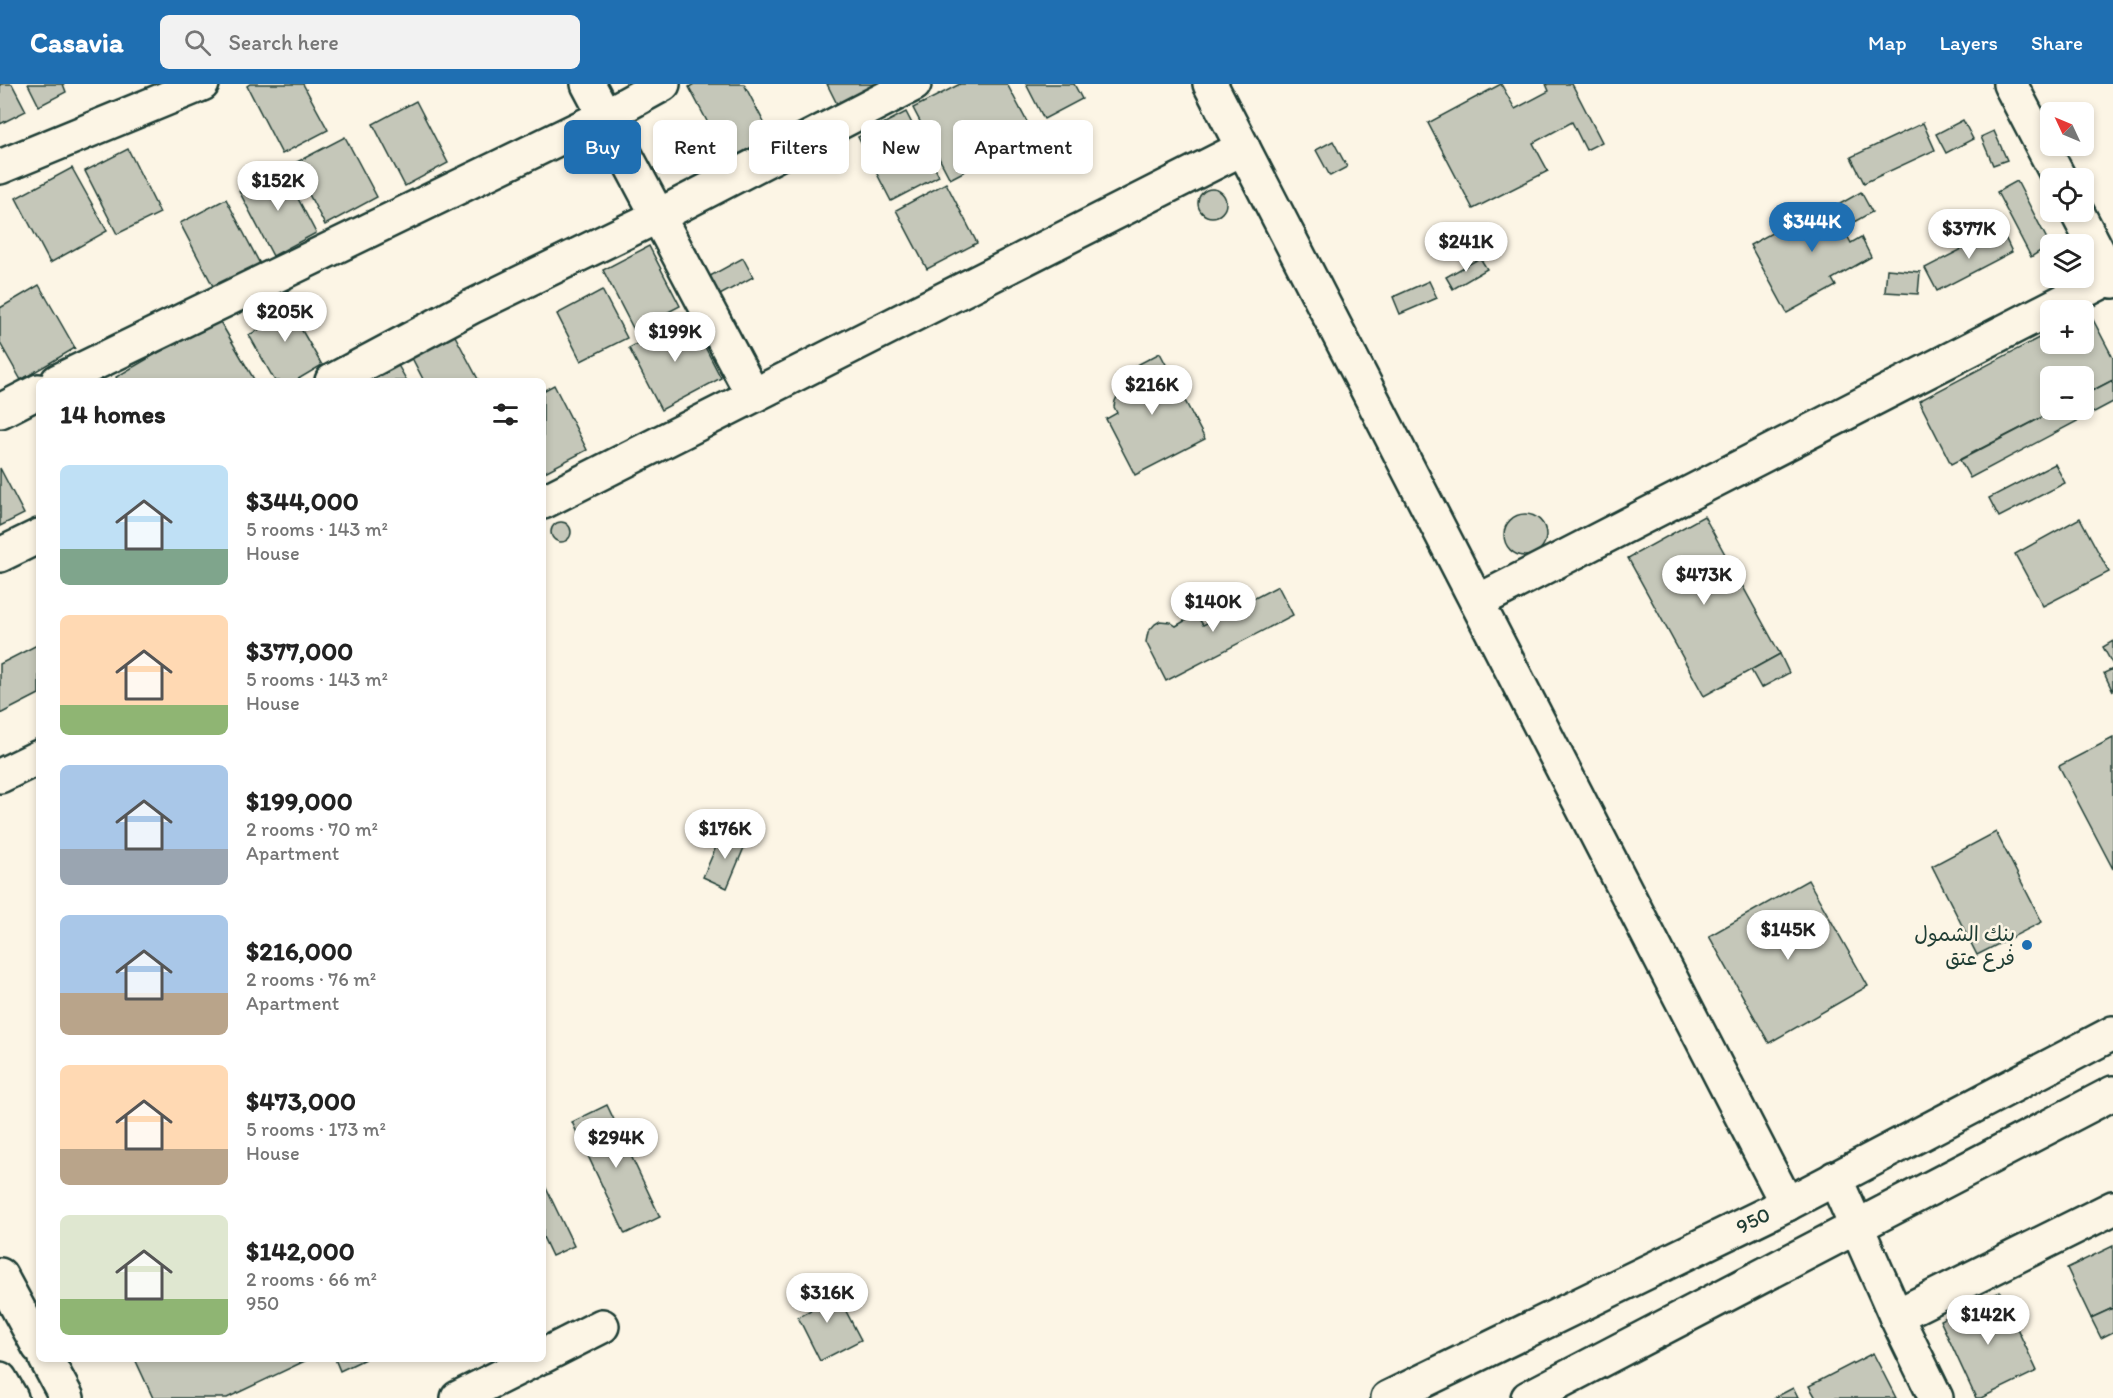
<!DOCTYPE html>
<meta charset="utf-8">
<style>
body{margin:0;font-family:Itim,"Playpen Sans Arabic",sans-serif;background:#f2f2f2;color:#222;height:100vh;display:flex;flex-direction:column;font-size:22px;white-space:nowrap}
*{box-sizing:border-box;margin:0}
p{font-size:20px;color:#767676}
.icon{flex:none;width:33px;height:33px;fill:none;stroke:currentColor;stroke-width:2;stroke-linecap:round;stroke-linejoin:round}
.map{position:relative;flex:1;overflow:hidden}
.drawer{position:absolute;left:36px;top:294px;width:510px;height:984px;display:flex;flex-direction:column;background:#fff;border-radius:9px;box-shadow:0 3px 9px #0003}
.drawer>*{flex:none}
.hud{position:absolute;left:564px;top:36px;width:570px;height:54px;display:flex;gap:12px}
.needle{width:39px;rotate:314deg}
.fabs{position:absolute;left:2040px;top:18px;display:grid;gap:12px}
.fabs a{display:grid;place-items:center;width:54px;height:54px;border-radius:9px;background:#fff;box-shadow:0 3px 9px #0003;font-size:30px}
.price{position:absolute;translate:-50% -51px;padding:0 14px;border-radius:21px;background:#fff;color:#222;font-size:20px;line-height:39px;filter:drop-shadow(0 2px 3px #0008)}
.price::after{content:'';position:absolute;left:50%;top:36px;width:18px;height:14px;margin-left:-9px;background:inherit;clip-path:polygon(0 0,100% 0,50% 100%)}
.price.active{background:#1f6fb2;color:#fff}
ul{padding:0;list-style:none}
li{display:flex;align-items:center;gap:18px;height:150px;padding:0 24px}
li span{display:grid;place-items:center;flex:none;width:168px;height:120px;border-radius:9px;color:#555}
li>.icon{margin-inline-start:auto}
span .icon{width:72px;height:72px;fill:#fffc;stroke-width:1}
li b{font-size:26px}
h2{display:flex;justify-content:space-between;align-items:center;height:72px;padding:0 24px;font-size:26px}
.tag{padding:0 21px;border-radius:9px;background:#fff;box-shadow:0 3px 9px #0003;font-size:21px;line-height:54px}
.tag.active{background:#1f6fb2;color:#fff}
header{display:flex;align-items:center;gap:36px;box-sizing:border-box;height:84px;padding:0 30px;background:#1f6fb2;color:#fff}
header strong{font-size:28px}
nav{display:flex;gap:33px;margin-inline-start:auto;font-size:21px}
.search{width:420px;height:54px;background:#f2f2f2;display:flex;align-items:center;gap:15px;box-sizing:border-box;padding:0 21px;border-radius:9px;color:#767676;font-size:22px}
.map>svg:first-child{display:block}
</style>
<header>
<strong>Casavia</strong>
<div class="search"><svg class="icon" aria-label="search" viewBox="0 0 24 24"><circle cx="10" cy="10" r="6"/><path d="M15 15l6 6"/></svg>Search here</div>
<nav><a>Map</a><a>Layers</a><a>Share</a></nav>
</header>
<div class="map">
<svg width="2113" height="1314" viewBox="0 0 2113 1314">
<rect width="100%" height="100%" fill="#fcf5e5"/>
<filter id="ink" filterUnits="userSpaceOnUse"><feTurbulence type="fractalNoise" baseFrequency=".0167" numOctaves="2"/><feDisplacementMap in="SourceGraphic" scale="12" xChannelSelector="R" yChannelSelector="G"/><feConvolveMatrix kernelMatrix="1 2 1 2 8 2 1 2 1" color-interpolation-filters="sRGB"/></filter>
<g filter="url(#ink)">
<g fill="#c5c7b9" stroke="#1f3d34" stroke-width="1.5">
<path d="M0 0H12L26 27 0 40Z"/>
<path d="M28 0H63L66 8 39 22Z"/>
<path d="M250 0H303L328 46 282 70 247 2Z"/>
<path d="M694 0H744L772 54 728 77 689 3Z"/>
<path d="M827 0H876L837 20Z"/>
<path d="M960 0H1007L1034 51 950 95 913 24Z"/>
<path d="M1026 0H1074L1082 15 1044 35Z"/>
<path d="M1501 0 1515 25 1549 7 1546 0H1572L1602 58 1586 66 1572 38 1533 59 1548 87 1473 125 1428 39Z"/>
<path d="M416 17 448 79 405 102 373 40Z"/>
<path d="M906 28 939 92 891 117 858 53Z"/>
<path d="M1963 36 1973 55 1946 69 1936 50Z"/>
<path d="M1923 39 1935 66 1864 99 1851 73Z"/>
<path d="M1994 47 2007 76 1993 81 1981 53Z"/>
<path d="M345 53 377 113 325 141 293 80Z"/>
<path d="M1333 57 1347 83 1330 92 1316 66Z"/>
<path d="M128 65 160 129 117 150 85 87Z"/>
<path d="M72 84 107 147 50 179 16 114Z"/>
<path d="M282 84 316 149 273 172 239 107Z"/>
<path d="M2017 97 2050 161 2031 173 1997 108Z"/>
<path d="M946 99 977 159 927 185 896 126Z"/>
<circle cx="1212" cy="119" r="14"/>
<path d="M1861 108 1872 128 1843 144 1851 159 1861 153 1871 173 1832 195 1836 202 1787 229 1750 161 1806 130 1810 137Z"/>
<path d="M226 115 260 180 214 204 180 139Z"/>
<path d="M2001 145 2012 168 1937 207 1925 184Z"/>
<path d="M649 162 680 222 634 246 603 186Z"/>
<path d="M743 174 753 193 720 211 710 192Z"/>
<path d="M1480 174 1487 185 1453 205 1446 193Z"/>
<path d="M1887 185 1920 188 1918 210 1885 208Z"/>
<path d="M1429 197 1437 214 1400 230 1393 213Z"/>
<path d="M39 201 75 264 21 296 0 259V224Z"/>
<path d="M602 206 627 254 581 277 557 230Z"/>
<path d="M288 207 300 227 293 231 322 281 295 297H275L249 251 274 237 265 220Z"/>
<path d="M2089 228 2113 274V296L2084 311V292H2050V326H2056L1951 380 1919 317 2050 248V260H2084V231Z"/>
<path d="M689 232 721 294 661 326 629 264Z"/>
<path d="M218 234 255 297H118L116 293Z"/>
<path d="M454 250 479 297H424L411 272Z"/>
<path d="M1160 269 1205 355 1135 391 1106 335 1117 329 1114 323 1115 317 1118 311 1124 306 1116 292Z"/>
<path d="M395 276 407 297H358Z"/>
<path d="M2111 297 2113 300V318L1970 394 1960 376 2056 326H2084V311Z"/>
<path d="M554 301 587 366 543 389V307Z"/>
<path d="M2055 380 2065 399 1999 433 1989 414Z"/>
<path d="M0 384 24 430 0 442Z"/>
<circle cx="1525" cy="451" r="21"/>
<path d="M1704 432 1780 570 1704 612 1628 474Z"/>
<path d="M2080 434 2109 488 2043 522 2015 470Z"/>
<circle cx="561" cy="448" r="10"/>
<path d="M1278 502 1293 531 1166 597 1146 558 1148 548 1155 540 1160 537 1170 538 1176 542 1196 530 1203 541Z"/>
<path d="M2113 557V581L2103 563Z"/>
<path d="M37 561 39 566V610L0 630V580Z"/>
<path d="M1780 570 1789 589 1761 604 1751 586Z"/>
<path d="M2113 585V608L2104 589Z"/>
<path d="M2113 654V785L2059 682Z"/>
<path d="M1996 748 2042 838 1977 871 1932 782Z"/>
<path d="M722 749 746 759 727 804 703 793Z"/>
<path d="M1808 796 1868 902 1769 959 1709 852Z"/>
<path d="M607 1021 660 1133 625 1150 572 1038Z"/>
<path d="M546 1104 574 1162 552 1172 543 1153V1106Z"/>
<path d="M2113 1162V1224L2091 1234 2067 1184Z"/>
<path d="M815 1199 825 1219 838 1212 861 1256 820 1277 798 1233 811 1226 801 1207Z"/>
<path d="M2000 1208 2037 1287 1981 1314H1976L1940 1236Z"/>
<path d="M2113 1224V1248L2101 1254 2091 1234Z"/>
<path d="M1873 1269 1896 1314H1816L1809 1302Z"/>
<path d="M135 1275H309L227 1314H153Z"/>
<path d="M335 1275H365L340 1287Z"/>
<path d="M1793 1304 1798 1314H1774Z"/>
</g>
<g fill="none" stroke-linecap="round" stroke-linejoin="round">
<defs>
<g id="minor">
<path d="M588 0 753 311"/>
<path d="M1210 0 1787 1120"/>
<path d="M2010 0 2059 94"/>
<path d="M0 83 202 0"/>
<path d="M2077 128 2113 197"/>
<path d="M58 297 605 32 663 0"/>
<path d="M332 297 471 223 658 132 914 0"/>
<path d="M0 327 39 307"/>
<path d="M543 418 1243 64"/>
<path d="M0 471 39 452"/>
<path d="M1477 518 2111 193"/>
<path d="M0 692 39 673"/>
<path d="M1835 1094 1896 1232 1936 1314"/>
<path d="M0 1191 39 1263"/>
<path d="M1896 1232 2113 1124"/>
<path d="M543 1272 602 1242"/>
<path d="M46 1275 67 1314"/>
<path d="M0 1295 11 1314"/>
<path d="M458 1314 536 1275"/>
</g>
<g id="major">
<path d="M1388 1314 1787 1120 2113 949"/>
<path d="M1528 1314 2113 1009"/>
</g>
</defs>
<use href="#minor" stroke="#1f3d34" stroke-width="38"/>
<use href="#major" stroke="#1f3d34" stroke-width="38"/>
<use href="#minor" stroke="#fcf5e5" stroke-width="33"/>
<use href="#major" stroke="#fcf5e5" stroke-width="33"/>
</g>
</g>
<circle fill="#1f6fb2" stroke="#fcf5e5" stroke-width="2" cx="2027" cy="861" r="6"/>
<g text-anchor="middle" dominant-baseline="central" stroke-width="5" stroke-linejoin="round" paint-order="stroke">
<g font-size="21" fill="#1f3d34" stroke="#fcf5e5" text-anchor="end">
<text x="2015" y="849">بنك الشمول<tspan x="2015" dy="24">فرع عتق</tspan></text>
</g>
<g font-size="21" fill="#1f3d34" stroke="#fcf5e5">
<text transform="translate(1753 1136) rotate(-26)">950</text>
</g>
</g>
</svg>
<div class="fabs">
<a><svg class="needle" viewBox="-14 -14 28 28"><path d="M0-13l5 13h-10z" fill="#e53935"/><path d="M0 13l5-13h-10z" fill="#767676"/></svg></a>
<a><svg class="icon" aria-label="locate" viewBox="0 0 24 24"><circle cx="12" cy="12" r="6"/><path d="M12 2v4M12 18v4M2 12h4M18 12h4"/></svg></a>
<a><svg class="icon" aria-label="layers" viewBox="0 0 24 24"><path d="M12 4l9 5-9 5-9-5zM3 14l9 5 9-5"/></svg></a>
<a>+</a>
<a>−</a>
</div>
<b class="price" style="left:278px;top:128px">$152K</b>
<b class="price active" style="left:1812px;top:169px">$344K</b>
<b class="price" style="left:1969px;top:176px">$377K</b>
<b class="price" style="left:1466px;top:189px">$241K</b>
<b class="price" style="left:285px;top:259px">$205K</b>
<b class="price" style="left:675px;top:279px">$199K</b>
<b class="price" style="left:1152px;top:332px">$216K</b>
<b class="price" style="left:1704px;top:522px">$473K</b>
<b class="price" style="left:1213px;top:549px">$140K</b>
<b class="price" style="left:725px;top:776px">$176K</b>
<b class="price" style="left:1788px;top:877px">$145K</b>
<b class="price" style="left:616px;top:1085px">$294K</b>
<b class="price" style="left:827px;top:1240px">$316K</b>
<b class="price" style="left:1988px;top:1262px">$142K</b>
<div class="hud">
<a class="tag active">Buy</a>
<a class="tag">Rent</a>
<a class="tag">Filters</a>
<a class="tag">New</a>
<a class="tag">Apartment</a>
</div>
<section class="drawer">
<h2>14 homes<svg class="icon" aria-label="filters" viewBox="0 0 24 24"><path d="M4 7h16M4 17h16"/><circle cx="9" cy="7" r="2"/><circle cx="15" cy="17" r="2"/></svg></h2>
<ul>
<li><span style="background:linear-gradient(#bfe0f5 70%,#7fa58c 0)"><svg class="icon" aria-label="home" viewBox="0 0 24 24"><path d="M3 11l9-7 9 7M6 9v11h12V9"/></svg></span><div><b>$344,000</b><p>5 rooms · 143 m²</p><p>House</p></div></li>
<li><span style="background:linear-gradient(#ffd9b3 75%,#8fb573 0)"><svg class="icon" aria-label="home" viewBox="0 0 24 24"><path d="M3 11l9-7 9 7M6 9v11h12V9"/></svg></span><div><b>$377,000</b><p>5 rooms · 143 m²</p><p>House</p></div></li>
<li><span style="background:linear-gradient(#a9c7e8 70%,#9aa5b1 0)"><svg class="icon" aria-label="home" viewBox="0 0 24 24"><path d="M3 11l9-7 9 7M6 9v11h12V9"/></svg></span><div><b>$199,000</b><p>2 rooms · 70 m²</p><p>Apartment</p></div></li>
<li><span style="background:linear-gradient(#a9c7e8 65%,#b9a48a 0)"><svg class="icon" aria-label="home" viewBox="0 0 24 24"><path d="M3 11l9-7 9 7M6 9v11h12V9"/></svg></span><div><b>$216,000</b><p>2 rooms · 76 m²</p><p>Apartment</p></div></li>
<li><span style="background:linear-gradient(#ffd9b3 70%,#b9a48a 0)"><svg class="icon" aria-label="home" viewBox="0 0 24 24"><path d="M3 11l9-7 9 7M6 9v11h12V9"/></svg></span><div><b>$473,000</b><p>5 rooms · 173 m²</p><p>House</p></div></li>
<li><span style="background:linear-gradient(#dfe7d0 70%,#8fb573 0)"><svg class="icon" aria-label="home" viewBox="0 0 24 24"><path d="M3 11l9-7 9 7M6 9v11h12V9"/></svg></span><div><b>$142,000</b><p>2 rooms · 66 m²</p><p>950</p></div></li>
</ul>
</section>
</div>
